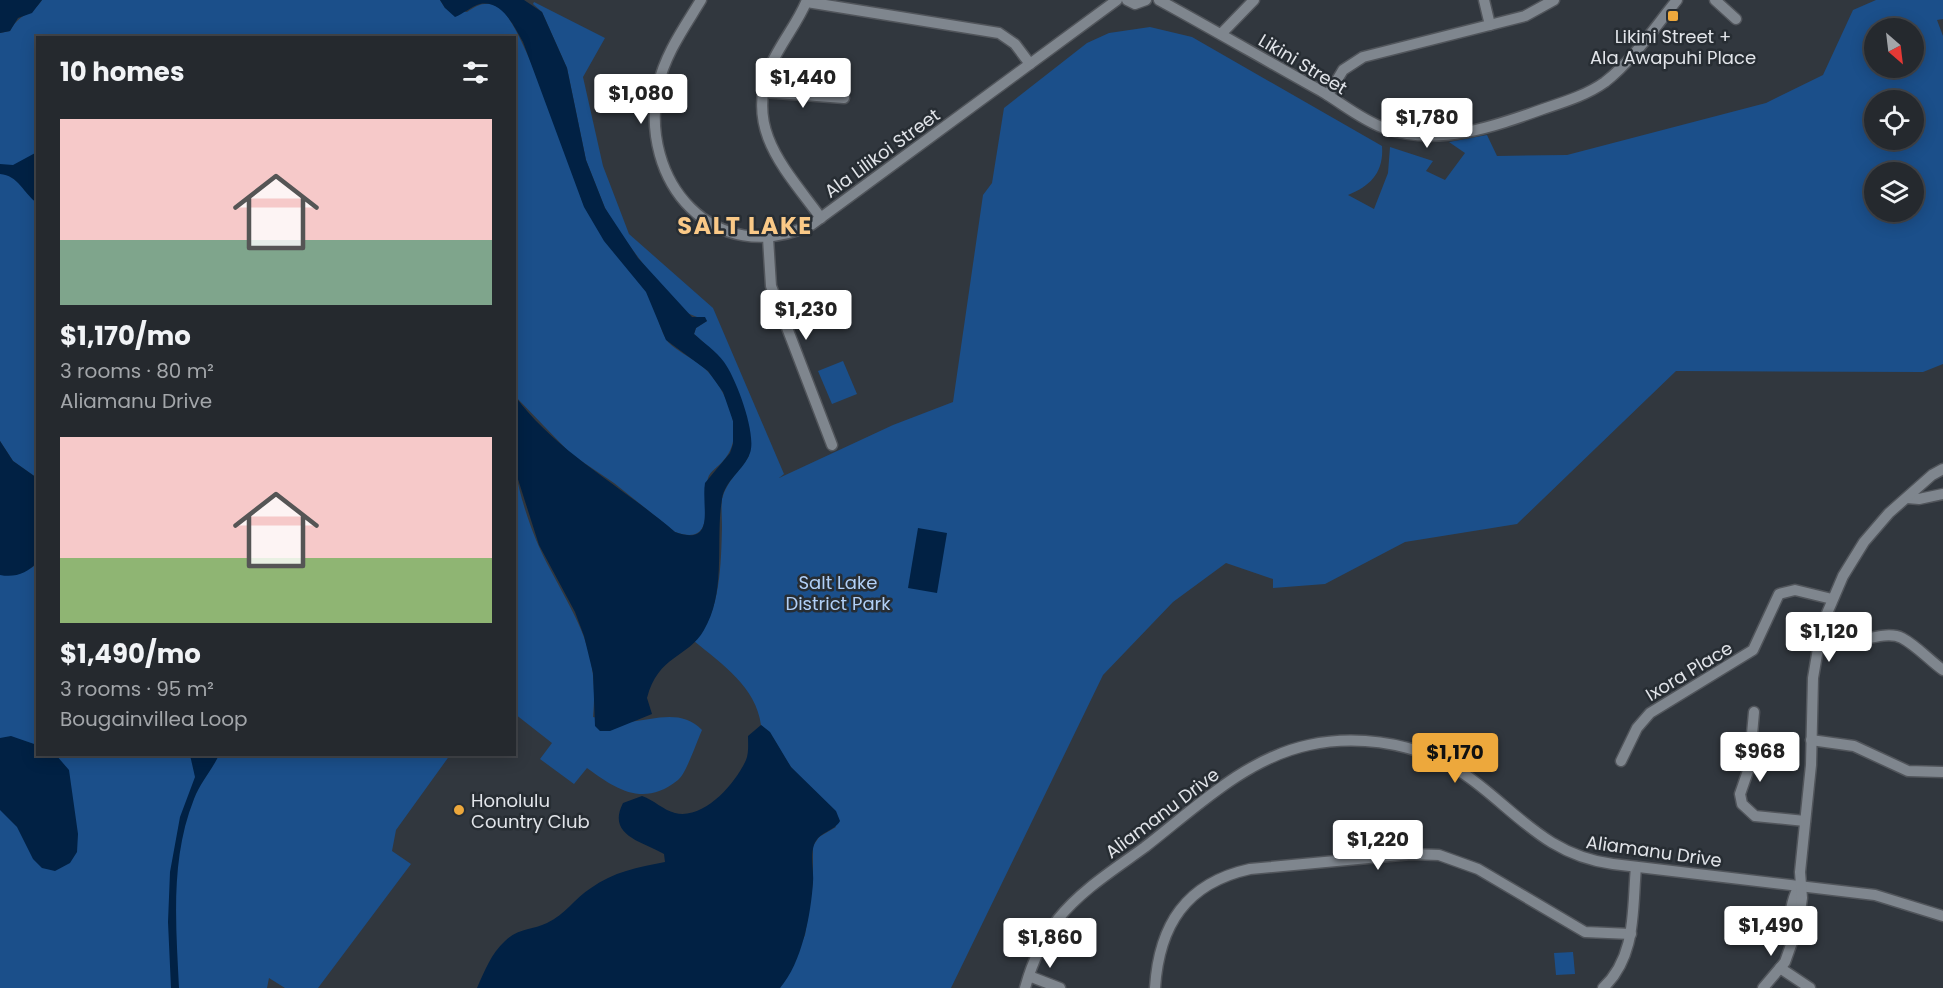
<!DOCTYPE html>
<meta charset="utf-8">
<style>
body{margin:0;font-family:Poppins,sans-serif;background:#31353a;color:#f1f3f6;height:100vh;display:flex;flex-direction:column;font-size:22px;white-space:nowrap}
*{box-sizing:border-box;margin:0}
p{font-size:20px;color:#a3a6aa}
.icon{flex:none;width:33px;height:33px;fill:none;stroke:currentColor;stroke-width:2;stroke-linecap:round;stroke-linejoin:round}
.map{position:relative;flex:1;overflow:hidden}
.panel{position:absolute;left:36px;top:36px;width:480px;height:720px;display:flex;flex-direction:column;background:#25292e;border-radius:0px;box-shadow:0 3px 15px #0003,0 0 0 2px #42454a}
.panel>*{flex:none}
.needle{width:39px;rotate:152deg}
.controls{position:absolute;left:1864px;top:18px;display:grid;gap:12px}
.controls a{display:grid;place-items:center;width:60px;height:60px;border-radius:50%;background:#25292e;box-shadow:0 3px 15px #0003,0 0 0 2px #42454a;font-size:30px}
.price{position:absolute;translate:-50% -51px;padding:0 14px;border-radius:6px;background:#fff;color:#222;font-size:20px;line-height:39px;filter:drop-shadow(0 2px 3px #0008)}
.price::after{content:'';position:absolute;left:50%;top:36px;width:18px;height:14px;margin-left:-9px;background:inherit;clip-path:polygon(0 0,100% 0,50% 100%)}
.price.current{background:#eda83c;color:#111}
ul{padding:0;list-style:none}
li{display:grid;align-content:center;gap:12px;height:318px;padding:0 24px}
li span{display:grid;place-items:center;height:186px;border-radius:0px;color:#555}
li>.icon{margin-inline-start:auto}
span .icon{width:108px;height:108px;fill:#fffc;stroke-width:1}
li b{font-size:26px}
h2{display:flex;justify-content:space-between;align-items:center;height:72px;padding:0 24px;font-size:26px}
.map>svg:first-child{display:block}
</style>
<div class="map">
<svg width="1943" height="988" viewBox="0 0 1943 988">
<rect width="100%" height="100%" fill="#31373e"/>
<g fill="#1b4f8a" fill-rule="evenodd">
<path d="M42 0H440L445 8 467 12C478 4 488 0 500 8 523 25 572 169 583 203 587 213 595 222 601 230 618 254 640 277 653 304 658 316 660 331 668 342 676 350 688 356 698 363 713 374 722 389 729 406 736 425 737 446 723 461 718 467 710 471 708 478 702 502 717 547 675 532L614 483 571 454 515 396 514 38H38L37 478 13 461 0 441V33L10 31C17 15 33 14 42 0Z"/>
<path d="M1876 0H1943V19L1937 20 1943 36V364L1923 372 1676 371 1517 524 1405 542 1325 584 1273 588V579L1226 563 1173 602 1103 675 951 988H780L805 935 813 882V846L819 837 836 827C822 806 807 787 791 767 780 753 775 736 761 725 756 687 722 664 694 641 721 615 721 562 722 527 722 517 721 508 722 499 726 482 741 469 749 456 745 401 737 370 694 334L696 328 707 321 687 313 653 277 617 229 605 208 586 160 567 68 542 12 533 4 534 2 605 38 583 77 603 166 629 234 713 308 784 474 779 478 893 425 953 402 983 195 992 183 1004 108 1087 43 1109 33 1150 27 1192 37 1382 146C1384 172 1371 186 1348 195L1374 209 1388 173 1390 147 1433 161 1426 171 1445 180 1465 153 1449 142 1487 135 1497 156 1567 155 1766 103 1823 75 1853 10ZM1875 28H1914V68H1875ZM1875 100H1914V140H1875ZM1875 172H1914V212H1875Z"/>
<path d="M843 361 857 394 832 404 818 371Z"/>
<path d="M514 464C520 499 533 538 550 569 579 624 599 651 593 717 604 719 619 724 630 722 655 719 682 709 702 730 697 741 686 774 678 780 643 808 616 789 587 768L574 784 540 759 552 743 515 714Z"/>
<path d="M37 562 38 754 450 755 396 830 392 851 411 864 318 988H285L269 978 267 988H0V575L33 567Z"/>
<path d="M1573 952 1575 974 1556 975 1554 953Z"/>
</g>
<g fill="#012144">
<path d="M0 0H42L32 13 18 18 10 31 0 33Z"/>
<path d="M440 0H524L542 12 567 68 586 160 605 208 638 258 692 317H705L707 321 696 328 694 334C704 343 716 351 724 362 736 378 757 434 750 453 744 470 725 480 722 499 715 541 727 591 704 630 688 658 658 655 647 698L652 714 610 731H600L595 726 593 673 584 636 575 612 539 545 516 473 515 396C555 451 623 487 675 532 717 547 701 506 705 483L730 453 733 444V421L723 392 708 371 666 340 646 292 604 241 584 207 523 42C514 26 502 0 480 4 472 6 463 14 455 17L445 8Z"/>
<path d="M37 152V203C24 194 18 175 0 174V164L13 165Z"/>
<path d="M0 441 13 461 37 478V562C28 573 15 578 0 575Z"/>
<path d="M918 528 947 533 937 593 908 588Z"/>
<path d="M761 725 770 732 791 767 836 811 840 821C834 832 819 831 814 845 810 856 814 871 813 882 811 914 802 963 780 988H477C485 970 491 954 505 941 518 928 533 930 547 923 565 915 575 898 591 888 613 872 638 867 665 862L664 854C644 842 606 836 623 803L642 796C654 800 663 810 675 813 704 820 735 784 746 760 749 753 748 743 748 736Z"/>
<path d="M11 736 37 745 38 754 56 755 69 770 78 834 77 852 70 863 55 871 42 868 33 859 17 827 0 810V738Z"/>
<path d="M190 755H219C212 770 200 783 194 799 170 859 176 925 179 988H171L168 922 170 872 180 817 195 777Z"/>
</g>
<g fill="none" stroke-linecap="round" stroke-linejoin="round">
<defs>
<g id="minor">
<path d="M701 0C684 28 665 54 658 86 638 182 714 269 811 225L1117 0"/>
<path d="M807 0C798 23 781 42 771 65 743 129 786 170 821 218"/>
<path d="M1127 0 1135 4 1146 0"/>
<path d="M1159 0C1214 30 1267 61 1321 91 1343 104 1360 119 1384 128 1437 147 1493 127 1543 109 1564 102 1587 95 1605 82 1633 60 1655 27 1677 0"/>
<path d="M1484 0 1490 25"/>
<path d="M1715 0 1736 19"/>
<path d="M807 2 999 33 1015 44 1030 64"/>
<path d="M1221 34 1254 0"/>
<path d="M763 92 844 98"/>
<path d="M1328 95 1343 70 1363 57 1525 16 1554 0"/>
<path d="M768 238 771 286 832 445"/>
<path d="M1907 498 1919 499 1943 494"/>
<path d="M1819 644C1846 650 1882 628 1902 638 1917 646 1929 660 1943 670"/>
<path d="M1754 712 1749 768 1740 794 1742 804 1755 816 1805 821"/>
<path d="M1811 740 1854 746 1908 771 1943 772"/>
<path d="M1621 761 1637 728 1650 713 1753 650 1779 594 1795 590 1832 599"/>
<path d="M1794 932C1787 918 1792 899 1799 886"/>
<path d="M1780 968 1810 988"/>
<path d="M1029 976 1060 988"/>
<path d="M1025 988C1032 963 1042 940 1058 919 1081 890 1115 869 1145 847 1194 809 1246 758 1309 745 1345 737 1386 740 1421 752 1499 779 1526 853 1613 864L1875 895 1943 916"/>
<path d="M1155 988C1159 925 1186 883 1250 869L1411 854 1439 855 1478 869 1585 932 1631 934"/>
<path d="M1603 988C1637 956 1632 910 1636 867"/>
<path d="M1763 988 1785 962 1798 925 1802 898 1800 872 1811 765 1813 678 1822 625 1843 576 1864 542 1889 513 1932 475 1943 469"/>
</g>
</defs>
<use href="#minor" stroke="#51555b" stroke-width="13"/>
<use href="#minor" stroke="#7f868e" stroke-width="10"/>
</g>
<g fill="#eda83c" stroke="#272d33" stroke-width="2">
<rect x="1667" y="10" width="12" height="12" rx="3"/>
<circle cx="459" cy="810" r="6"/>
</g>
<g text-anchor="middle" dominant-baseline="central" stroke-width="5" stroke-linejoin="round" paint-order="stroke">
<g font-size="18" fill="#e1e4e9" stroke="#272d33">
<text x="1673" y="36">Likini Street +<tspan x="1673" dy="21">Ala Awapuhi Place</tspan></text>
<text x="471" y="800" text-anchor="start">Honolulu<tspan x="471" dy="21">Country Club</tspan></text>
</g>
<g font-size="18" fill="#e1e4e9" stroke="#272d33">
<text transform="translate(1303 64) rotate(31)">Likini Street</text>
<text transform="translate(882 153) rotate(-36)">Ala Lilikoi Street</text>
<text transform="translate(1689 671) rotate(-31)">Ixora Place</text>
<text transform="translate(1162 813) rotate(-37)">Aliamanu Drive</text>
<text transform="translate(1654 851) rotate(8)">Aliamanu Drive</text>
</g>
<g font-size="18" fill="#b1cff6" stroke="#272d33">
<text x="838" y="582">Salt Lake<tspan x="838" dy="21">District Park</tspan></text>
</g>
<g font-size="24" font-weight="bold" letter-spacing="1.5" fill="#fac987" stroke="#272d33">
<text x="745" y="225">SALT LAKE</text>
</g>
</g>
</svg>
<div class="controls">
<a><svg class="needle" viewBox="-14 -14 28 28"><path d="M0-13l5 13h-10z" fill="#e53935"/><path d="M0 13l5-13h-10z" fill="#a3a6aa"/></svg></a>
<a><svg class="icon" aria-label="locate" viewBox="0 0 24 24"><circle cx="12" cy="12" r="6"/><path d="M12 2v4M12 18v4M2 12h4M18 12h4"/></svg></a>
<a><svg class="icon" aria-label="layers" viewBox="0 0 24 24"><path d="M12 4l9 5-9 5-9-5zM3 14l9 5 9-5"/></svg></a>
</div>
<b class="price" style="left:803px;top:109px">$1,440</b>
<b class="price" style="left:641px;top:125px">$1,080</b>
<b class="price" style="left:1427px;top:149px">$1,780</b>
<b class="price" style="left:806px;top:341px">$1,230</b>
<b class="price" style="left:1829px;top:663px">$1,120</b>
<b class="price" style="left:1760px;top:783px">$968</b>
<b class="price current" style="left:1455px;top:784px">$1,170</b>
<b class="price" style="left:1378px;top:871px">$1,220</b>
<b class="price" style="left:1771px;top:957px">$1,490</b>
<b class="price" style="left:1050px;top:969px">$1,860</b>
<section class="panel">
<h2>10 homes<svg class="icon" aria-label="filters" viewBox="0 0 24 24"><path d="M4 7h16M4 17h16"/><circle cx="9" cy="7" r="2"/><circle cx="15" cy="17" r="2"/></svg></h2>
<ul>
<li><span style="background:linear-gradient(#f6c9c9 65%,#7fa58c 0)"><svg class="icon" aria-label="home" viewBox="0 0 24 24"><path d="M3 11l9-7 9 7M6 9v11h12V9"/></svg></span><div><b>$1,170/mo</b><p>3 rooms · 80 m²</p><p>Aliamanu Drive</p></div></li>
<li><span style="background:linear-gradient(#f6c9c9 65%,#8fb573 0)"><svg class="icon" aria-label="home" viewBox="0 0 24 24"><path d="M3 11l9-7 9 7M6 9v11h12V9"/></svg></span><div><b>$1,490/mo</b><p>3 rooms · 95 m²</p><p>Bougainvillea Loop</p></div></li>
</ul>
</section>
</div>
